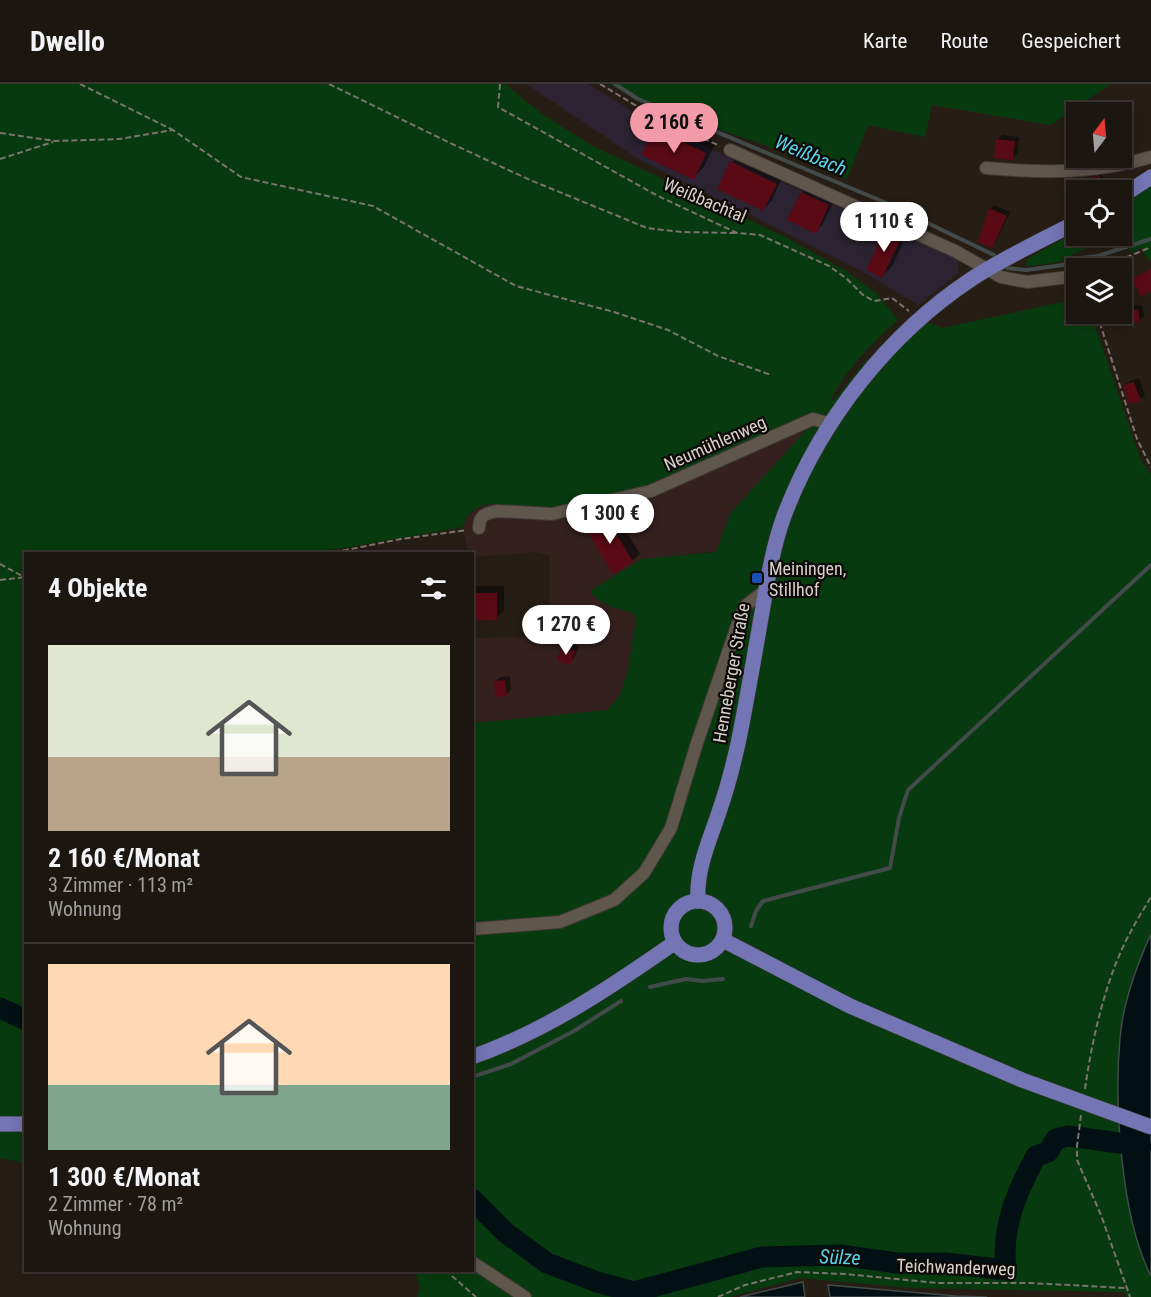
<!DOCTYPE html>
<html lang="de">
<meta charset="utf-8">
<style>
body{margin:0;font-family:"Roboto Condensed",sans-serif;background:#251f19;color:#f1f3f6;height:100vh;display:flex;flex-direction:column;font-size:22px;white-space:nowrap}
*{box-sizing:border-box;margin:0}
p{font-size:20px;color:#a09f9f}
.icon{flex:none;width:33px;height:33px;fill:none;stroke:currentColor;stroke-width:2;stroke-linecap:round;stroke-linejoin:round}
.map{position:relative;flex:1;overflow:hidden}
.details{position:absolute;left:24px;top:468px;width:450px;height:720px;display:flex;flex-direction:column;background:#1c1610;border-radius:0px;box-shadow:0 3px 15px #0003,0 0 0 2px #3a3530}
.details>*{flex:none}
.needle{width:39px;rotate:16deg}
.tools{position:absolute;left:1066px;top:18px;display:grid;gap:12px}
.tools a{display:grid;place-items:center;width:66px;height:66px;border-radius:0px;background:#1c1610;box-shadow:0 3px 15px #0003,0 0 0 2px #3a3530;font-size:30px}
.price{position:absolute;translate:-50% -51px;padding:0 14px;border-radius:21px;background:#fff;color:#222;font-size:20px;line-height:39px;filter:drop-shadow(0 2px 3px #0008)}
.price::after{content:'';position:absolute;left:50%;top:36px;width:18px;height:14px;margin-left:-9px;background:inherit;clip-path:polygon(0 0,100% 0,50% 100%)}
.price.current{background:#f39aa9;color:#111}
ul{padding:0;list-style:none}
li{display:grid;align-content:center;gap:12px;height:318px;padding:0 24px}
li+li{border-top:2px solid #3a3530}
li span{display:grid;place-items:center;height:186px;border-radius:0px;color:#555}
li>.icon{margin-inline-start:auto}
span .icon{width:108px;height:108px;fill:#fffc;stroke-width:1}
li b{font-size:26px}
h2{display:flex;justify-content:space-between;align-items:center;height:72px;padding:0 24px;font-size:26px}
header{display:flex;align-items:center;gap:36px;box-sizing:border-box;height:84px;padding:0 30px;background:#1c1610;border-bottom:2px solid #3a3530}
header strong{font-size:28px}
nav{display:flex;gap:33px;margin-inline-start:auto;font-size:21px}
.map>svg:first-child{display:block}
</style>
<header>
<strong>Dwello</strong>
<nav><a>Karte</a><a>Route</a><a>Gespeichert</a></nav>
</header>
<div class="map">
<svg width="1151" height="1213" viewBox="0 0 1151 1213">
<rect width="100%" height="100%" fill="#261e15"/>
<path fill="#2b2332" d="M526 0H588L638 31 793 103 957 174 959 189 918 221 865 189 637 74Z"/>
<path fill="#34211e" d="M834 316 718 467 642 475 611 523 632 528 636 534 628 586 620 611 608 626 473 639V554L549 553 550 471 536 468 473 473 472 470 468 469 463 443 467 433 479 422 793 341Z"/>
<g fill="#073b0f">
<path d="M0 0H505L542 30 591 61 787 154 846 187 876 209 898 236C872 259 845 286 830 318L834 316 862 281 910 232 942 244 1077 215V230H1091L1141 377 1151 390V1213H1127L1124 1208 911 1204 800 1194 730 1213H417L420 1202 414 1187 472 1186 473 639 608 626 620 611 628 586 636 534 631 528C615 524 600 521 590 507L642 475 716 468 730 430 806 346 793 341C746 361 697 386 650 403 620 413 587 418 556 425 527 432 475 400 463 443L345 464 285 470H26L25 1079 0 1074Z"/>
<path d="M609 0H1111L1050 41 932 21 925 53 868 41 847 95 757 58 705 41 696 45Z"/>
<path d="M1151 102V177L1145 171 1142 163 1130 169 1127 154 1122 151V121Z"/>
<path d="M1077 147V152H1111L1056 179 1026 182 1027 175Z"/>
</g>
<g fill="#031013" stroke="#434a4a" stroke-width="1.5">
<path d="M1151 850V1192C1121 1134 1114 1020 1120 954 1123 918 1136 883 1151 850Z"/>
<path d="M803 1198 805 1213H740Z"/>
<path d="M828 1201 956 1212 987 1213H830Z"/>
</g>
<g fill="#0007">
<path d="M666 34 716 58 704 83 693 94 655 45Z"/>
<path d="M1003 51 1019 53 1017 70 1012 75 998 55Z"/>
<path d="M739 71 783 92 771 118 763 125 732 78Z"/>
<path d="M1102 91 1103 98 1101 100 1087 94Z"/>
<path d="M810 101 836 113 823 140 815 148 802 109Z"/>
<path d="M994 121 1010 128 995 159 992 162 990 125Z"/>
<path d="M897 135 911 141 893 181 882 192 868 185 886 145Z"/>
<path d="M1142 221 1144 232 1139 237 1126 227 1131 222Z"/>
<path d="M1139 294 1145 311 1140 315 1125 302 1130 297Z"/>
<path d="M614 427 640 470 632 477 588 445 596 437Z"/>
<path d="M472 502H504V527L496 534H472Z"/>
<path d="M568 558 579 563 574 574 569 579 563 563Z"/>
<path d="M510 592 511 606 506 611 495 598 500 593Z"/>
</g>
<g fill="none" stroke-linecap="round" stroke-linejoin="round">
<g stroke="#434a4a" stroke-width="4">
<path d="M615 0 638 15 884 118 994 171"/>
<path d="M1007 184 1026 186 1063 181 1074 175 1098 172 1151 155"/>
<path d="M751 842 756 827 763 817 890 784 899 734 908 706 1151 481"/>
<path d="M650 903 686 895 702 897 723 895"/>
<path d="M472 993 511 980 574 947 621 917"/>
</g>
<g stroke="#031013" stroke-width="21">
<path d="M0 924 26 936"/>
<path d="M472 1115 506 1149 547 1179 597 1198 634 1208 762 1173 840 1171 897 1179H946L1006 1186C1001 1144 1016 1109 1036 1072L1048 1068 1056 1055 1068 1052 1141 1062"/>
</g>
</g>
<g fill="#5a0a15">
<path d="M654 44 706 69 694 96 641 71Z"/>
<path d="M996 55 1015 57 1013 76 994 74Z"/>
<path d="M730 77 777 100 763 127 717 105Z"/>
<path d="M1100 92 1102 101 1087 103 1086 94Z"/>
<path d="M801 108 829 121 816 150 787 136Z"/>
<path d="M989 124 1007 132 992 164 978 158Z"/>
<path d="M885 145 902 152 882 194 866 186Z"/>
<path d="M1151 185V207L1141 213 1132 195Z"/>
<path d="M1138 225 1140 238 1126 240 1124 227Z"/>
<path d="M1134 298 1141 317 1129 320 1123 301Z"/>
<path d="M606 433 633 478 613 490 586 445Z"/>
<rect x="472" y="509" width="25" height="27"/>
<path d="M562 562 575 567 570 581 557 576Z"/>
<path d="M505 596 507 612 495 613 494 597Z"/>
</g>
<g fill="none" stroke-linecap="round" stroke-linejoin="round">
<defs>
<g id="minor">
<path d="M730 66 955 167 1001 193 1027 198 1077 192"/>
<path d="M986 84C1042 89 1097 90 1151 73"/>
<path d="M479 444C479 431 486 429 498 427L552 430 651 407 813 335 832 340"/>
<path d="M472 845 560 838 614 816 644 789 671 744 697 659 739 536 745 522 766 506"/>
<path d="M472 1178 525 1213"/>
</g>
<g id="major">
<path d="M1122 112 1151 93"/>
<circle cx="698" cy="844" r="27"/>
<path d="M698 817C696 784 710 756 720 725 728 702 734 678 739 655 747 615 754 574 761 534 767 500 772 465 784 432 820 337 888 250 973 194 1006 173 1042 156 1077 138"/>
<path d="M723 856 850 922 1022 996"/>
<path d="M472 973C546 947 611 903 674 859"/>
<path d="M0 1040H26"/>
</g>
</defs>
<use href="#minor" stroke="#3f3833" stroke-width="14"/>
<use href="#major" stroke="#3f3833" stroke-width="16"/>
<g stroke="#7b736c" stroke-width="2" stroke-dasharray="6 3" stroke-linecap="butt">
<path d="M80 0 173 46"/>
<path d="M329 0 448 58 530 96 647 144 682 148 736 149"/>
<path d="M500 0 498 23 658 112 737 149 760 151 829 182 847 195 863 211 874 217 892 214 909 227"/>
<path d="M600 0 650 30 720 62"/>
<path d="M0 49 55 57 120 55 173 46 241 93 373 122 516 202 614 228 668 246 718 272 771 291"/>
<path d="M0 75 53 58"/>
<path d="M1101 184 1151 163"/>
<path d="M1097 230 1137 355 1151 383"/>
<path d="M307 470 346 466 401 455 467 446"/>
<path d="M0 480 24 493"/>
<path d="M0 496 26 493"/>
<path d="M1085 1005C1092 955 1106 893 1130 849 1136 837 1144 825 1151 813"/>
<path d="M1081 1031 1077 1062V1076L1101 1131 1130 1213"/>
<path d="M445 1186 476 1213"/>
<path d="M718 1213 745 1201 797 1188 845 1190 938 1199H1030L1125 1204"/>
</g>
<use href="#minor" stroke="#5f564c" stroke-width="12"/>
<use href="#major" stroke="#7375b4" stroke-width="15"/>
<defs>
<path id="major-bridge" d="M1022 996 1151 1043"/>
</defs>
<use href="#major-bridge" stroke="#3f3833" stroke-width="16" stroke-linecap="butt"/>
<use href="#major-bridge" stroke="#7375b4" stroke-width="15"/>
</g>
<rect fill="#1a4fb4" stroke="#0c0906" stroke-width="2" x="751" y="488" width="12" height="12" rx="3"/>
<g text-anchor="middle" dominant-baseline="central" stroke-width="4.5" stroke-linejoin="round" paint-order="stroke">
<g font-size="18" fill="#d7d1cc" stroke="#0c0906">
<text transform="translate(705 116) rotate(23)">Weißbachtal</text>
<text transform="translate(715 359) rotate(-24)">Neumühlenweg</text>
<text transform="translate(731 589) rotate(-80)">Henneberger Straße</text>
<text transform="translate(956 1183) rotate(2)">Teichwanderweg</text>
</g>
<g font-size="18" fill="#d7d1cc" stroke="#0c0906" text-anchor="start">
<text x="769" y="484">Meiningen,<tspan x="769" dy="21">Stillhof</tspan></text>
</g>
<g font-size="20" font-style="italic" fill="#58d3e9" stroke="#0c0906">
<text transform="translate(811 71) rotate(23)">Weißbach</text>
<text transform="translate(840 1173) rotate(2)">Sülze</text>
</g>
</g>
</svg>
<div class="tools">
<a><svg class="needle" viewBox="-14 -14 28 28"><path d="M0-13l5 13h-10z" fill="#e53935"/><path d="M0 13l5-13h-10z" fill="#a09f9f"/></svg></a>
<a><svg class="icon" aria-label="locate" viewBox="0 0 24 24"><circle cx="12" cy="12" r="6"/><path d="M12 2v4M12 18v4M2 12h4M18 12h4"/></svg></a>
<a><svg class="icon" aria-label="layers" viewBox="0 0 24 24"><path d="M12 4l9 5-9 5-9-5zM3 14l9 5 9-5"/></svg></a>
</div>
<b class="price current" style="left:674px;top:70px">2 160 €</b>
<b class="price" style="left:884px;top:169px">1 110 €</b>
<b class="price" style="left:610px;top:461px">1 300 €</b>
<b class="price" style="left:566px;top:572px">1 270 €</b>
<section class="details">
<h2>4 Objekte<svg class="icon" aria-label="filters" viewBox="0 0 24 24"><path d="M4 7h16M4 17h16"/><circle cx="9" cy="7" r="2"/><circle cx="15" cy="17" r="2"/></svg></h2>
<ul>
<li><span style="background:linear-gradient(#dfe7d0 60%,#b9a48a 0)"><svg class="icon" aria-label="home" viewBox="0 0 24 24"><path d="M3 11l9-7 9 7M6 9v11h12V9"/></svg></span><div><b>2 160 €/Monat</b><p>3 Zimmer · 113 m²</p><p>Wohnung</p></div></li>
<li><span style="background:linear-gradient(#ffd9b3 65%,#7fa58c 0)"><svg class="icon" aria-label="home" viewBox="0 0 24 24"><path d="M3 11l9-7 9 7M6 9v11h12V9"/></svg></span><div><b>1 300 €/Monat</b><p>2 Zimmer · 78 m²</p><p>Wohnung</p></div></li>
</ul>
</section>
</div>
